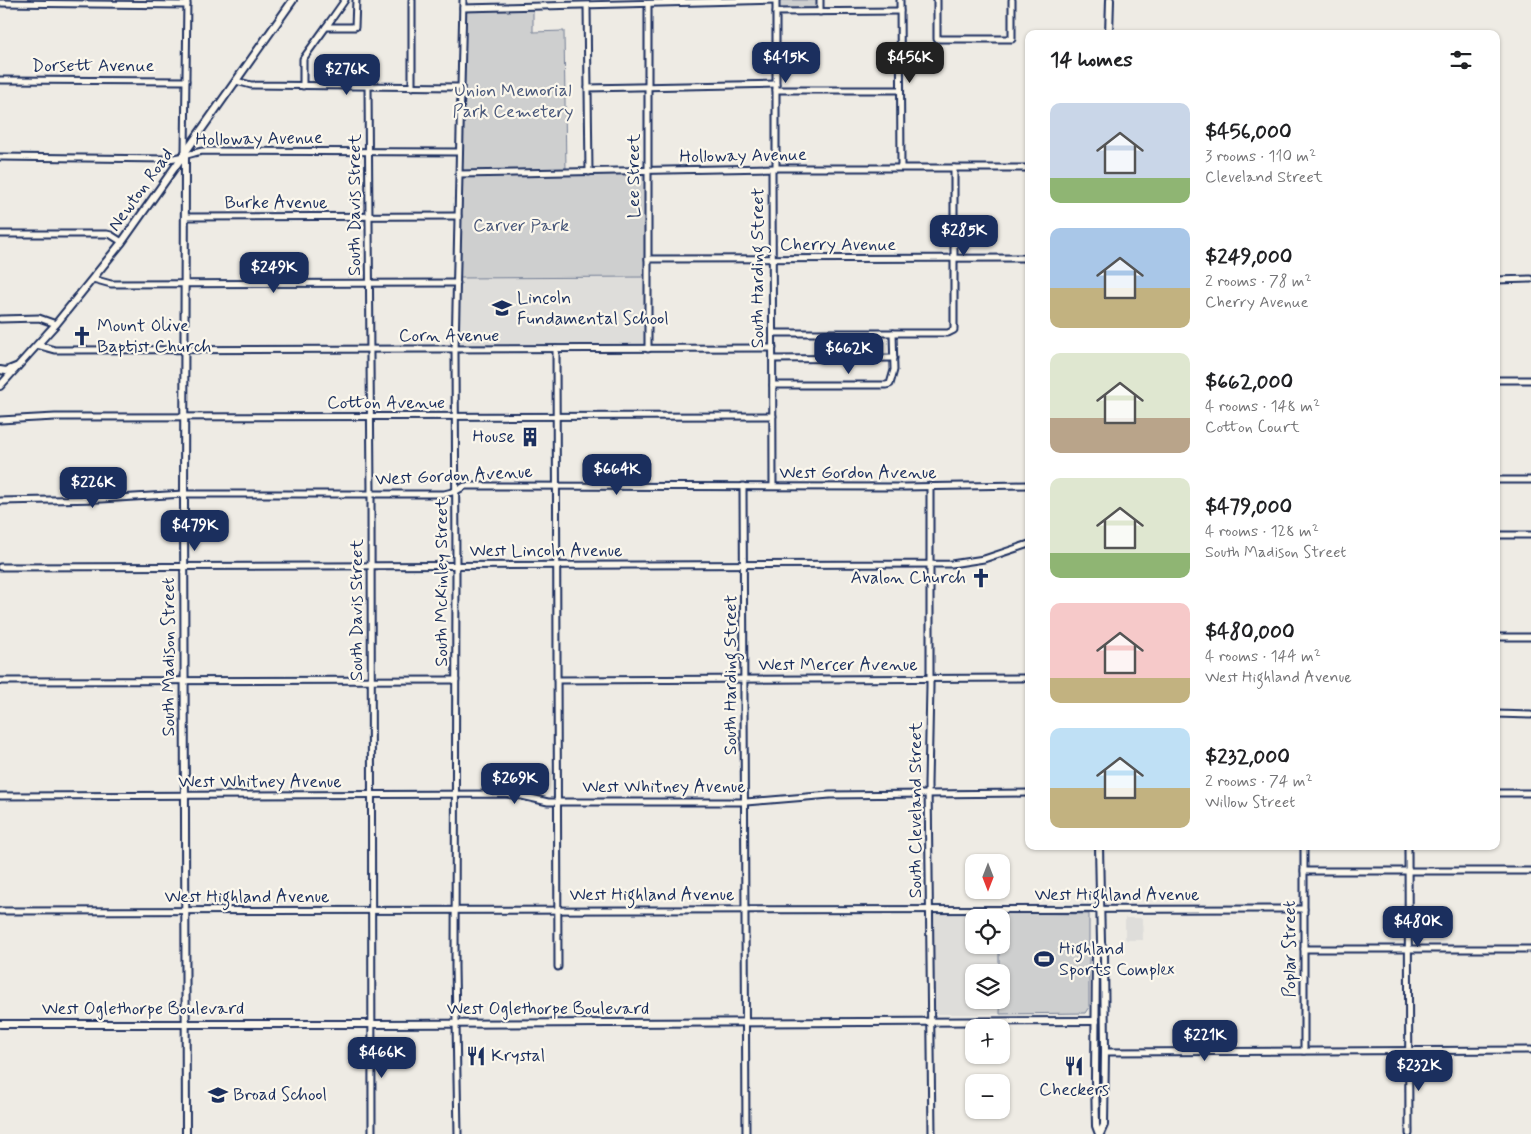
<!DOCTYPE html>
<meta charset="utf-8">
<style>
body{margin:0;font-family:Mynerve,sans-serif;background:#f2f2f2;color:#202124;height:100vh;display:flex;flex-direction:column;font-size:19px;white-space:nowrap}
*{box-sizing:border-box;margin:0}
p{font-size:16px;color:#757577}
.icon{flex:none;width:28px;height:28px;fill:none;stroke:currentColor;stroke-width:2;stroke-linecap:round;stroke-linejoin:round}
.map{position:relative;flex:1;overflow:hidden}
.drawer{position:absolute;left:1025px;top:30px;width:475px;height:820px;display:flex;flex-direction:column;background:#fff;border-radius:10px;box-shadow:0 1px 4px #0004}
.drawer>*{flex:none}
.needle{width:32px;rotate:180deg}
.fabs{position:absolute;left:965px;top:854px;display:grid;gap:10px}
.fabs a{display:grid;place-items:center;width:45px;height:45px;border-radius:10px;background:#fff;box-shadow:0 1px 4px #0004;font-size:25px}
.price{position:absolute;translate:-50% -42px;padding:0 11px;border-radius:10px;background:#1b2f5e;color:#fff;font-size:16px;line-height:32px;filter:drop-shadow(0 1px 2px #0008)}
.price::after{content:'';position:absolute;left:50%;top:30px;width:15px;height:11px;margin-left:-8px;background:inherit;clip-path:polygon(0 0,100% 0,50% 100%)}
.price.current{background:#222;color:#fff}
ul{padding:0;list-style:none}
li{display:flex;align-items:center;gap:15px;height:125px;padding:0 25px}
li span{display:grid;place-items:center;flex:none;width:140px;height:100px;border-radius:10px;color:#555}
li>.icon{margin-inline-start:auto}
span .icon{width:60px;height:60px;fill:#fffc;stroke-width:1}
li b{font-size:21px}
h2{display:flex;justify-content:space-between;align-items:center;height:60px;padding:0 25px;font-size:21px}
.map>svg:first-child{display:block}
</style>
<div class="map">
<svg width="1531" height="1134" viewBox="0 0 1531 1134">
<rect width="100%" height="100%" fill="#eeebe4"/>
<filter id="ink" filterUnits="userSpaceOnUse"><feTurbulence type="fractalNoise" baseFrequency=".02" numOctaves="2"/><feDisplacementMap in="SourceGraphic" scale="10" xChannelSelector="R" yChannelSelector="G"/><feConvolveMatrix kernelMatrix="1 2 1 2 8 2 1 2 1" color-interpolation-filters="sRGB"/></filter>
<g filter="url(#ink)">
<g fill="#deddda">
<path d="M646 277 645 348H457L458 278Z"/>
<path d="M999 913V917L974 918V945H999V972H974V1000H999L1000 1014H933V914Z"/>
<path d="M1125 918H1142L1143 940H1127L1125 938Z"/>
</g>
<g fill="#cecfcf" stroke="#747f96">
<rect x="776" y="0" width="44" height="11"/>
<path d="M533 8V32L564 31 566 171 460 172 464 9Z"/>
<path d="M646 173V277L458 278 460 176Z"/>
<path d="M999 913 1089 914V1007L1085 1013 1000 1014 1001 972H999V945H1001V918L999 917Z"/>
</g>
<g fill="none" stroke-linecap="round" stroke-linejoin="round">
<defs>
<g id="minor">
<path d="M345 0 326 27H355L356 0"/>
<path d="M412 0V87"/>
<path d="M776 0V168"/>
<path d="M820 0V12"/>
<path d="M900 0 901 167"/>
<path d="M937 0V39H1012V0"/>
<path d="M0 3 187 5"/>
<path d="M587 6 589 172"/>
<path d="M463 8 776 0"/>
<path d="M776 12 900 11"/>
<path d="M0 80 186 81"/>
<path d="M236 81 251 85 461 87"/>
<path d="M303 86V59L326 27"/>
<path d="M368 86 371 493 372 1134"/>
<path d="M588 88 776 84"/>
<path d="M776 90H900"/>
<path d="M185 152 187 0"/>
<path d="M0 157 168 159C180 158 191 153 203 151L459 152"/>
<path d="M772 169 773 486"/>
<path d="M459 174 776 168H1029"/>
<path d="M185 217 458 216"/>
<path d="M0 234H107L111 235 122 242"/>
<path d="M648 259 1029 258"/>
<path d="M93 279 111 284 457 283"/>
<path d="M1496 280 1531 279"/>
<path d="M0 319 39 318 56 324"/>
<path d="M773 333H948L954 330V168"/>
<path d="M37 345 55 350 773 348"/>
<path d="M556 349 558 967"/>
<path d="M648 349V4"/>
<path d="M773 359 894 358"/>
<path d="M1496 380H1531"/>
<path d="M773 385H886L890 384 894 370 893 333"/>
<path d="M0 420 55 417 773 416"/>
<path d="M1496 480H1531"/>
<path d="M743 486 746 1134"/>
<path d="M930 486V686L928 784 932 1134"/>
<path d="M0 501 101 499 184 494H444L456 491 465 486 905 487 1029 485"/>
<path d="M1496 535H1531"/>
<path d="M0 567 951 564 984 559 1029 544"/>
<path d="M1496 637H1531"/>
<path d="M557 680 1029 678"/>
<path d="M0 681 456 680"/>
<path d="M1496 714 1531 715"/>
<path d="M1496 793H1531"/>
<path d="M0 796 504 794 522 796 548 802H746L830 795 1029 793"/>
<path d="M1304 846V1051"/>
<path d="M1408 846 1409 1134"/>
<path d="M1304 871H1531"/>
<path d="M0 911 1304 909"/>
<path d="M1304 949H1531"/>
<path d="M1105 1052 1531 1050"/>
<path d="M458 1134 455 967 456 565 455 350 463 0"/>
</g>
<g id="major">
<path d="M1109 34 1110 0"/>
<path d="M185 155 184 502 186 1134"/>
<path d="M0 370 6 371 16 367"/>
<path d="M0 386 56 324 122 242 293 0"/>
<path d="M1099 846 1101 943 1104 952 1105 1052 1104 1125 1100 1134"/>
<path d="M0 1024H371L1096 1021"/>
<path d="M1099 1134 1096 1126 1095 1080 1096 953 1101 943"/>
</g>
</defs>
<use href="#minor" stroke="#1b2f5e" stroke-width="9"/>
<use href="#major" stroke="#1b2f5e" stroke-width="10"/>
<use href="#minor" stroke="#fbf7ec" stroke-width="5"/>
<use href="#major" stroke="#fbf7ec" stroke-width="6"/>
</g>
</g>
<defs>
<symbol id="school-bare" viewBox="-9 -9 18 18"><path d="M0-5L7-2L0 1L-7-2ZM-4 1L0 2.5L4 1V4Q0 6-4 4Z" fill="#1b2f5e" stroke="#fbf7ec" stroke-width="2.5" paint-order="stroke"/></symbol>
<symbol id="church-bare" viewBox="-9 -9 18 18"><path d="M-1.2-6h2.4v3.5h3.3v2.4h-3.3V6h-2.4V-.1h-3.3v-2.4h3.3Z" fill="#1b2f5e" stroke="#fbf7ec" stroke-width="2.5" paint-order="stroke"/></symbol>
<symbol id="building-bare" viewBox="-9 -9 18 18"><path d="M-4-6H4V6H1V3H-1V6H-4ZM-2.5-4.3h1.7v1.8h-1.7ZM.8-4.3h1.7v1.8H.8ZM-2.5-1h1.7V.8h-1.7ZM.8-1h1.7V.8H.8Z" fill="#1b2f5e" stroke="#fbf7ec" stroke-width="2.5" paint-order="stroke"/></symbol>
<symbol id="stadium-bare" viewBox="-9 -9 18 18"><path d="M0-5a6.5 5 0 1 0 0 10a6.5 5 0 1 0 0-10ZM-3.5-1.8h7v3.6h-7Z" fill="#1b2f5e" stroke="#fbf7ec" stroke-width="2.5" paint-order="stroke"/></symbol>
<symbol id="restaurant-bare" viewBox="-9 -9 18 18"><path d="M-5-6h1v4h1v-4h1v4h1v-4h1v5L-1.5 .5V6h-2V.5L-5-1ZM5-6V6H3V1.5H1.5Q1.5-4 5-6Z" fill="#1b2f5e" stroke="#fbf7ec" stroke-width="2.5" paint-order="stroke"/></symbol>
</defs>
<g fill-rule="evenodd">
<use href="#school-bare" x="488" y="294" width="28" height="28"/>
<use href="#church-bare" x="68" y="322" width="28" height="28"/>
<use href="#building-bare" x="516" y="423" width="28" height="28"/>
<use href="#church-bare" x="967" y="564" width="28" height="28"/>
<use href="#stadium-bare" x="1030" y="945" width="28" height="28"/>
<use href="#restaurant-bare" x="462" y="1042" width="28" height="28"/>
<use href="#restaurant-bare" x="1060" y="1052" width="28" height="28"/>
<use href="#school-bare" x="204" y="1081" width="28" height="28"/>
</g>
<g text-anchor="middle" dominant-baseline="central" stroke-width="4.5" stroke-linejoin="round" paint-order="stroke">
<g font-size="18" fill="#1b2f5e" stroke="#fbf7ec">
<text x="93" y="66">Dorsett Avenue</text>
<text transform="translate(259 139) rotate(-1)">Holloway Avenue</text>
<text transform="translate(743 156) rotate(-1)">Holloway Avenue</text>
<text transform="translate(634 176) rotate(-90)">Lee Street</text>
<text transform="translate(141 190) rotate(-54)">Newton Road</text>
<text x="276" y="203">Burke Avenue</text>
<text transform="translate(355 205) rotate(-90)">South Davis Street</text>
<text x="838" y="245">Cherry Avenue</text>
<text transform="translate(758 268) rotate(-90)">South Harding Street</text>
<text x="449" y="336">Corn Avenue</text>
<text x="386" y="403">Cotton Avenue</text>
<text x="858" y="473">West Gordon Avenue</text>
<text transform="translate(454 476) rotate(-3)">West Gordon Avenue</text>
<text x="546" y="551">West Lincoln Avenue</text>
<text transform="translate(442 582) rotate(-90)">South McKinley Street</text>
<text transform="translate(357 610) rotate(-90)">South Davis Street</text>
<text transform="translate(169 657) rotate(-90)">South Madison Street</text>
<text x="838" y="665">West Mercer Avenue</text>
<text transform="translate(731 675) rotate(-90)">South Harding Street</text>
<text x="260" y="782">West Whitney Avenue</text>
<text x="664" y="787">West Whitney Avenue</text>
<text transform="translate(916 810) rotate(-90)">South Cleveland Street</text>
<text x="652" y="895">West Highland Avenue</text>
<text x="1117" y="895">West Highland Avenue</text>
<text x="247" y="897">West Highland Avenue</text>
<text transform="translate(1290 949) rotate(-90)">Poplar Street</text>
<text x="143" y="1009">West Oglethorpe Boulevard</text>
<text x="548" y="1009">West Oglethorpe Boulevard</text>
</g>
<g font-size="18" fill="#48577a" stroke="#fbf7ec">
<text x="513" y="91">Union Memorial<tspan x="513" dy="21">Park Cemetery</tspan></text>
<text x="521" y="226">Carver Park</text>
</g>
<g font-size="18" fill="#1b2f5e" stroke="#fbf7ec" text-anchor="start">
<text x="517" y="298">Lincoln<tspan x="517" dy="21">Fundamental School</tspan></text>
<text x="97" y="326">Mount Olive<tspan x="97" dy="21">Baptist Church</tspan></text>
<text x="515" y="437" text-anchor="end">House</text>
<text x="966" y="578" text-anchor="end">Avalon Church</text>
<text x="1059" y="949">Highland<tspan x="1059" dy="21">Sports Complex</tspan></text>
<text x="491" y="1056">Krystal</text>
<text x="1074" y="1090" text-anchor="middle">Checkers</text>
<text x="233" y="1095">Broad School</text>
</g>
</g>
</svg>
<div class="fabs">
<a><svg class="needle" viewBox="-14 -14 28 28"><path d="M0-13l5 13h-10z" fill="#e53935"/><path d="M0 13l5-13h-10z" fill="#757577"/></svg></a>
<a><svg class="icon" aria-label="locate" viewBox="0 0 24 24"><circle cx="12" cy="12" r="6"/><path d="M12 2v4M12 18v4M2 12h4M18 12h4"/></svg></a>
<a><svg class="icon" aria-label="layers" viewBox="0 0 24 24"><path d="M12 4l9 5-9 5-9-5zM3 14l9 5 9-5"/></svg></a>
<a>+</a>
<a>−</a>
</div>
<b class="price" style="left:786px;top:84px">$415K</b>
<b class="price current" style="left:910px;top:84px">$456K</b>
<b class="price" style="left:347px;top:96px">$276K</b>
<b class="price" style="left:964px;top:257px">$285K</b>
<b class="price" style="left:274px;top:294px">$249K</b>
<b class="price" style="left:849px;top:375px">$662K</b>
<b class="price" style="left:617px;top:496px">$664K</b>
<b class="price" style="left:93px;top:509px">$226K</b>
<b class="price" style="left:195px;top:552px">$479K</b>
<b class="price" style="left:515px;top:805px">$269K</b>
<b class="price" style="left:1418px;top:948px">$480K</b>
<b class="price" style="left:1205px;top:1062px">$221K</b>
<b class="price" style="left:382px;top:1079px">$466K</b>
<b class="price" style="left:1419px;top:1092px">$232K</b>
<section class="drawer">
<h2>14 homes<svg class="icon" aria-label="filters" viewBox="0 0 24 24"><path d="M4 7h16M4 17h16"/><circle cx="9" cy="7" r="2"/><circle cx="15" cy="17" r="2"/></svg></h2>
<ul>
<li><span style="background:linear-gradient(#c9d6e8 75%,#8fb573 0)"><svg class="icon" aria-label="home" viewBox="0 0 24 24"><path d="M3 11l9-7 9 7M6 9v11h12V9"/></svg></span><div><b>$456,000</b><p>3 rooms · 110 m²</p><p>Cleveland Street</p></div></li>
<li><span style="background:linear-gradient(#a9c7e8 60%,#c2b280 0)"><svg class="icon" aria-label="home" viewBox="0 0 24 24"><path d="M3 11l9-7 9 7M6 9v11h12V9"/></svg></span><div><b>$249,000</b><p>2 rooms · 78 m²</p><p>Cherry Avenue</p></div></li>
<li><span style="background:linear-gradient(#dfe7d0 65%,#b9a48a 0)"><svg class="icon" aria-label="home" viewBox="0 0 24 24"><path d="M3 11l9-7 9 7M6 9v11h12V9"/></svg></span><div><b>$662,000</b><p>4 rooms · 148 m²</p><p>Cotton Court</p></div></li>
<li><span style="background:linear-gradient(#dfe7d0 75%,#8fb573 0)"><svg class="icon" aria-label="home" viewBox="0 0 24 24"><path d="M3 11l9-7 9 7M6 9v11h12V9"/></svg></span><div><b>$479,000</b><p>4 rooms · 128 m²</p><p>South Madison Street</p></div></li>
<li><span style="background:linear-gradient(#f6c9c9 75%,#c2b280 0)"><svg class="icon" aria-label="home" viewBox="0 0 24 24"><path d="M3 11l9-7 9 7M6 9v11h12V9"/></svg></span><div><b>$480,000</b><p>4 rooms · 144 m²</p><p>West Highland Avenue</p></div></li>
<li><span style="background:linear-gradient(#bfe0f5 60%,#c2b280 0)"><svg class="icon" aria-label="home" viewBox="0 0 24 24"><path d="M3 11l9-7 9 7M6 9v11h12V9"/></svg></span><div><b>$232,000</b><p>2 rooms · 74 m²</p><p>Willow Street</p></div></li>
</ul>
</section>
</div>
